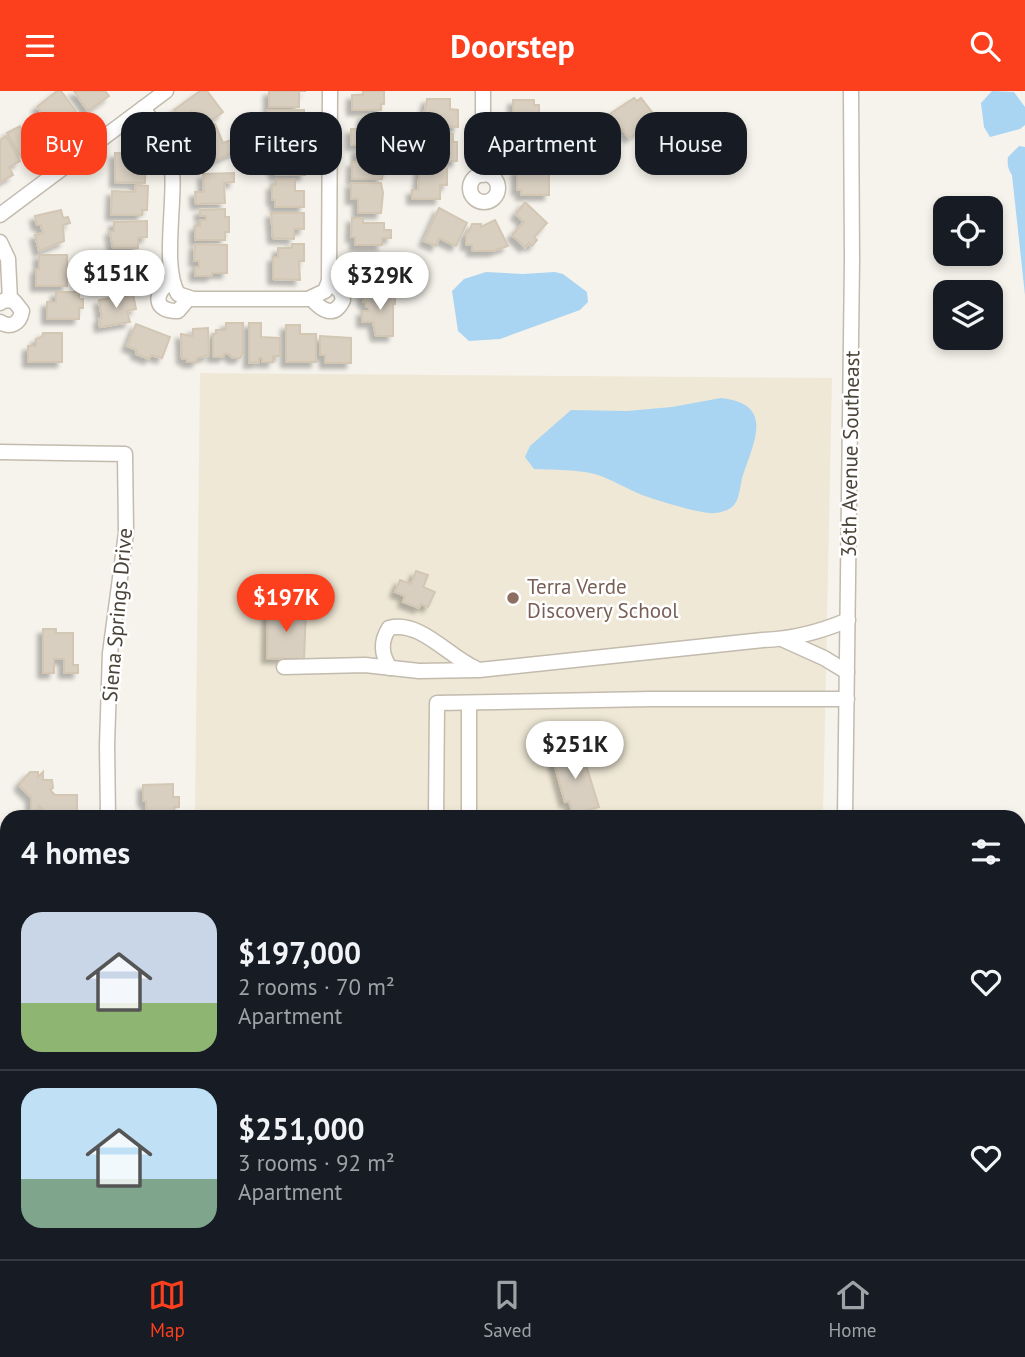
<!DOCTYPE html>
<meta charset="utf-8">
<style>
body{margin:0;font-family:"PT Sans",sans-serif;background:#20242c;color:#f1f3f6;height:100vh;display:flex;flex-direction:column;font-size:26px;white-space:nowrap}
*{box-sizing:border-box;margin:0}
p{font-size:23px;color:#9ea1a6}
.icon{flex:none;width:38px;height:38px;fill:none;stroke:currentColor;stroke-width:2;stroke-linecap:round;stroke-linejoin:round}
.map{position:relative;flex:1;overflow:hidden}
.panel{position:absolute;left:0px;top:719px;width:1026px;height:450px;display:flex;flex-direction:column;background:#171b24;border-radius:21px 21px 0 0;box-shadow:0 4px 10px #0003}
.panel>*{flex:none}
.top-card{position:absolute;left:21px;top:21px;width:984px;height:63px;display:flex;gap:14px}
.controls{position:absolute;left:933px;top:105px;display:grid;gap:14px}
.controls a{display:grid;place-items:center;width:70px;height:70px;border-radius:14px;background:#171b24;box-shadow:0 4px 10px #0003;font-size:35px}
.price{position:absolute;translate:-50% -60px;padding:0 16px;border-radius:24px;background:#fff;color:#222;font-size:23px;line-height:46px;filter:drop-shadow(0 2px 4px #0008)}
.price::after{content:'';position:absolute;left:50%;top:42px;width:21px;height:16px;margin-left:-10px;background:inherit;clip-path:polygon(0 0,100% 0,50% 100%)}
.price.selected{background:#fc3f1d;color:#fff}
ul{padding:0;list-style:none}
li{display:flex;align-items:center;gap:21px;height:175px;padding:0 21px}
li+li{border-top:2px solid #363941}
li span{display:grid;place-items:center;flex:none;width:196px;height:140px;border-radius:21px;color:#555}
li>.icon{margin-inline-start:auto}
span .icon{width:84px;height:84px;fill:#fffc;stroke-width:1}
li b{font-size:30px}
h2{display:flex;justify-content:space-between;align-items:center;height:84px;padding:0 21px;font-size:30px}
.chip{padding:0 24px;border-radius:21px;background:#171b24;box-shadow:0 4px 10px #0003;font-size:24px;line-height:63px}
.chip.selected{background:#fc3f1d;color:#fff}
header{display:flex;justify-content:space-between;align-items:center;height:91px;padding:0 21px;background:#fc3f1d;color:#fff;font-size:32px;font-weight:800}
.tabs{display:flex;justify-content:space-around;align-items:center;height:98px;border-top:2px solid #363941;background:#171b24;font-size:19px;color:#9ea1a6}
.tabs a{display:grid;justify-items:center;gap:4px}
.tabs .selected{color:#fc3f1d}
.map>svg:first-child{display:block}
</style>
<header><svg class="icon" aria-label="menu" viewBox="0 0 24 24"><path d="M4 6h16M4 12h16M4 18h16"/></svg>Doorstep<svg class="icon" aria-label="search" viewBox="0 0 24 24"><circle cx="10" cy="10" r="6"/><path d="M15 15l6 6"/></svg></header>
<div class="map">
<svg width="1025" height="1168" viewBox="0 0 1025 1168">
<defs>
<filter id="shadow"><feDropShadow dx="-5" dy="5" stdDeviation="2" flood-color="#0004"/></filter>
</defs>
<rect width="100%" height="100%" fill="#f6f3ec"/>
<g fill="#efe8d6">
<path d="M200 282 832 287 823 726H195Z"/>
<rect x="301" y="1162" width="514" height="6"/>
</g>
<g fill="#a9d4f2">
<path d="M992 0 1014 1 1025 16V34L1020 38 990 46 984 36 981 12Z"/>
<path d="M1019 55 1025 56V204L1012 84C1008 79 1007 73 1008 66Z"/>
<path d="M486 181 523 183 555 181 563 183 587 201 588 211 580 219 500 248 469 250 458 240 452 200 464 188Z"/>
<path d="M721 307C774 313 755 348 743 384 740 393 740 407 734 414 729 420 717 423 709 422 691 420 660 410 642 404 627 398 613 389 598 384 578 378 555 379 534 378L525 366 530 355 571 319 627 320 672 316Z"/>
<path d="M7 914V1091L3 1103 0 1125V915Z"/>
</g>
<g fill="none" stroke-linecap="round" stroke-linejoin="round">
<path stroke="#a9d4f2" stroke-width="3.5" d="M899 1162 904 1168"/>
</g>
<g fill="#d8cfc1" stroke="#d3c7b4" stroke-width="2" filter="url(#shadow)">
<path d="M57 0H61L76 20 66 27 71 33 59 43 37 16Z"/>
<path d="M74 0H105L109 5 88 20Z"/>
<path d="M200 0H207L223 21 204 35 192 20 181 28 174 19Z"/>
<path d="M269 0H306H299V16H269Z"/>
<path d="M363 0H384V13H381V19H352V4H363Z"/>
<path d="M634 7 637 10 641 7 655 25 650 30 652 32 629 47 620 35 614 39 607 30 610 28 607 25Z"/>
<path d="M427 8H450V18L458 19V36L427 35V25H424Z"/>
<path d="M513 9H534V14H539V29H534V35H505V23H513Z"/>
<path d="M267 19H304V37H300V49H267Z"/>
<path d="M363 24H390V32H381V37L390 47 381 54H351V38H363Z"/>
<path d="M38 29 52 53 37 62 34 56 20 64 7 42 20 35 22 39Z"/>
<path d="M215 33 223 52 231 49 236 60 207 73 194 42Z"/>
<path d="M516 41H542V50L539 49V71H508V51H515Z"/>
<path d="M427 43H453V51H457V70H442V64H423V48H427Z"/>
<path d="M6 45 20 70 9 76 13 84 0 91V49Z"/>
<path d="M275 52 301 53V61H295V67H305V84L274 83V76H269V67H275Z"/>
<path d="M357 58H381V74H387V81H382V88H352V71H357Z"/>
<path d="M115 62 143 63V65H146L145 92 115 91Z"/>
<path d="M420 77H447V94H440V108H412V99H418Z"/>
<path d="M517 78 549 79V104H521V99H517Z"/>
<path d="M234 82V91L224 92 225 112 196 113 195 101H204L203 83Z"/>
<path d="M276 88H295V100H304V116H275V109H272V94H276Z"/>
<path d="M351 92H381L383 102 381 122H358V108H351Z"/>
<path d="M136 94 148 95 147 119H142V124H111L112 100 135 101Z"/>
<path d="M525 111 547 132 534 146 537 149 532 155 529 152 525 156 512 144 524 131 516 123Z"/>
<path d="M439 117 467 132 456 155 439 147 436 155 424 150Z"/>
<path d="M225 118V126H229V141H225V149H195V135H200V129H206V125H200V119Z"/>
<path d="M61 119 63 127 68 126 70 132 63 134 64 150 39 160 35 144 43 142 41 134H37L35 125Z"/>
<path d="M271 122H304V138H294V148L273 147Z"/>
<path d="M352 127H363V132H384V139H391V147H382V154H355V146H351Z"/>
<path d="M495 129 508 155 493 160H472V154H466V141H469L472 133H481V136Z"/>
<path d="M147 130V146L138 147V157H113L110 140H114V131Z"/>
<path d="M195 153 227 154V182H212V185H195V176H199V170H194Z"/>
<path d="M292 153H304V170H299L300 189 273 188V166H278V157H292Z"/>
<path d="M115 162 137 163V174H143V191L115 190V184L110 183V169H115Z"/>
<path d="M39 164H67V195H36V178H39Z"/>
<path d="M56 201H79V208H83V217H79V228H47V211H56Z"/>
<path d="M368 201H392V204H395V213H393V245H376L373 231H362V220H369V216H366V211H363V203Z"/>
<path d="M133 203 136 218 127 220 130 231 100 236 99 228 102 227 99 209Z"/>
<path d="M226 232H243V263L240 267H233L229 263H224V266H213V243H216V239H226Z"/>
<path d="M249 232H261V246L280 247V265H273V271H262V267H259V271L249 272Z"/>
<path d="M136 233 170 246 162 267 151 264 149 268 136 263 137 259 127 255Z"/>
<path d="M286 234H300V243H316V271H286Z"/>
<path d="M208 237 209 264 197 267V271H187V268H182L181 243 193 245V238Z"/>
<path d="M43 242H62V271H28V255H36V248L42 246Z"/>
<path d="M320 245 351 247V272H325V264H320Z"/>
<path d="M416 480 428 484 423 496 435 501 428 516 421 513 419 517 403 511 405 505 395 501 400 489 411 493Z"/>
<path d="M268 518 306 519 304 568 267 567Z"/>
<path d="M43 538H56V542H73V574H78V582H64V568H54V582H43Z"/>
<path d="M576 658 578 662 582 661 599 716 573 723 569 710 565 711 552 665Z"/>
<path d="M30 681H38V686L43 681V689H52L53 697 50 699 55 704H77V726H44V720L39 715V719H31V706L20 695V692Z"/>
<path d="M173 693V706H179V716H174V725H147L146 710H143V694Z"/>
<path d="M236 1162H274V1164L269 1163V1168H236Z"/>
<path d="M450 1162H500L499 1168H449Z"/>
</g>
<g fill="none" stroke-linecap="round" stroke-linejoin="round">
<defs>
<g id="minor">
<path d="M143 17C153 32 166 46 170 63 179 100 160 173 178 203L193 208H308L325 200 329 190 330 0"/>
<circle cx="484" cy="97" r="14"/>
<path d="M483 84V0"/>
<path d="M0 124 166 0"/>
<path d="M0 151 8 168 10 209"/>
<path d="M172 190C153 201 153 221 178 220L189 207"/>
<path d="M311 207C321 219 334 228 343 209L341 201 329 190"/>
<path d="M0 212 5 209 14 210 22 220C20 232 11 238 0 231"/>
<path d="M0 361 125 363 126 442 110 562 107 654 108 726"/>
<path d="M784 549 824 567 847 581"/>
<path d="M284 576 365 574 419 580 479 579 763 549C793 548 820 541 848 529"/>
<path d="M390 577C381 563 380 551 389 537 420 529 448 565 475 577"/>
<path d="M436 726 437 612 651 608H847"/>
<path d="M469 726V612"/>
<path d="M845 726 852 169 851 0"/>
<path d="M538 1162 540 1168"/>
<path d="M121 1168 122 1162"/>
<path d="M836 1168V1162"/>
</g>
</defs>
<use href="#minor" stroke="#c2bbae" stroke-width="17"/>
<use href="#minor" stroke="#fff" stroke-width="14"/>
</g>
<circle fill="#8d6e63" stroke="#fff" stroke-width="2.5" cx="513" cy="507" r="7"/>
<g text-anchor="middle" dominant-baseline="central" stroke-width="5" stroke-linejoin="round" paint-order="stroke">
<g font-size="21" fill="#4b4439" stroke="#fff">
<text transform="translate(850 363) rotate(-89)">36th Avenue Southeast</text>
<text transform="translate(117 524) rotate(-85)">Siena Springs Drive</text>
</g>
<g font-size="21" fill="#785e54" stroke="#fff" text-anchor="start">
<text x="527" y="495">Terra Verde<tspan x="527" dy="24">Discovery School</tspan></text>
</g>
</g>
</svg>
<div class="controls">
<a><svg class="icon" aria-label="locate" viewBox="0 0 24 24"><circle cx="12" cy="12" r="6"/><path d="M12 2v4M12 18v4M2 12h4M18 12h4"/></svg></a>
<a><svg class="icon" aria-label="layers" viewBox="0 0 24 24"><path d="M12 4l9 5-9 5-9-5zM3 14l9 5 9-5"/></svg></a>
</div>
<b class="price" style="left:116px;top:219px">$151K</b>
<b class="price" style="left:380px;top:221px">$329K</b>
<b class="price selected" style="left:286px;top:543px">$197K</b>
<b class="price" style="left:575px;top:690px">$251K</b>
<div class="top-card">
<a class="chip selected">Buy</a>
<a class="chip">Rent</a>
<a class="chip">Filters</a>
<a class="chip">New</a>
<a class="chip">Apartment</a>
<a class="chip">House</a>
</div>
<section class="panel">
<h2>4 homes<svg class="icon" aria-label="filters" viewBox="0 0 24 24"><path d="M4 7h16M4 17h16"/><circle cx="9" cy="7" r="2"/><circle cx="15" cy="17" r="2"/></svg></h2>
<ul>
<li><span style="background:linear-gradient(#c9d6e8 65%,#8fb573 0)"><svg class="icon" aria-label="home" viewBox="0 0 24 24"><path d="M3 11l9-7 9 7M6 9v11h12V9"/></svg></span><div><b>$197,000</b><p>2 rooms · 70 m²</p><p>Apartment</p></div><svg class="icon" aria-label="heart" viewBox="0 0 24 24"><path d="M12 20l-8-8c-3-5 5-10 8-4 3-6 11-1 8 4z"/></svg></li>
<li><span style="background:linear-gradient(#bfe0f5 65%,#7fa58c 0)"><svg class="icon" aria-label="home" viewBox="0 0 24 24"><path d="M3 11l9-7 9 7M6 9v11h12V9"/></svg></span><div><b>$251,000</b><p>3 rooms · 92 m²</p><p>Apartment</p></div><svg class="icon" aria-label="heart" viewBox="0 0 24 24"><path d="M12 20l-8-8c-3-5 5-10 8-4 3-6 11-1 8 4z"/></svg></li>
</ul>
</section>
</div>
<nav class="tabs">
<a class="selected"><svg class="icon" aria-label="map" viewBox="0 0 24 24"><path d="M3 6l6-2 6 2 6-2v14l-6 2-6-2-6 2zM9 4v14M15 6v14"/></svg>Map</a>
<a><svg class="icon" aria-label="saved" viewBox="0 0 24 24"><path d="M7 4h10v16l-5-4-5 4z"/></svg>Saved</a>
<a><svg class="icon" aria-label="home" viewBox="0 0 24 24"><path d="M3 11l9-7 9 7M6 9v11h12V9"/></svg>Home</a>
</nav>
